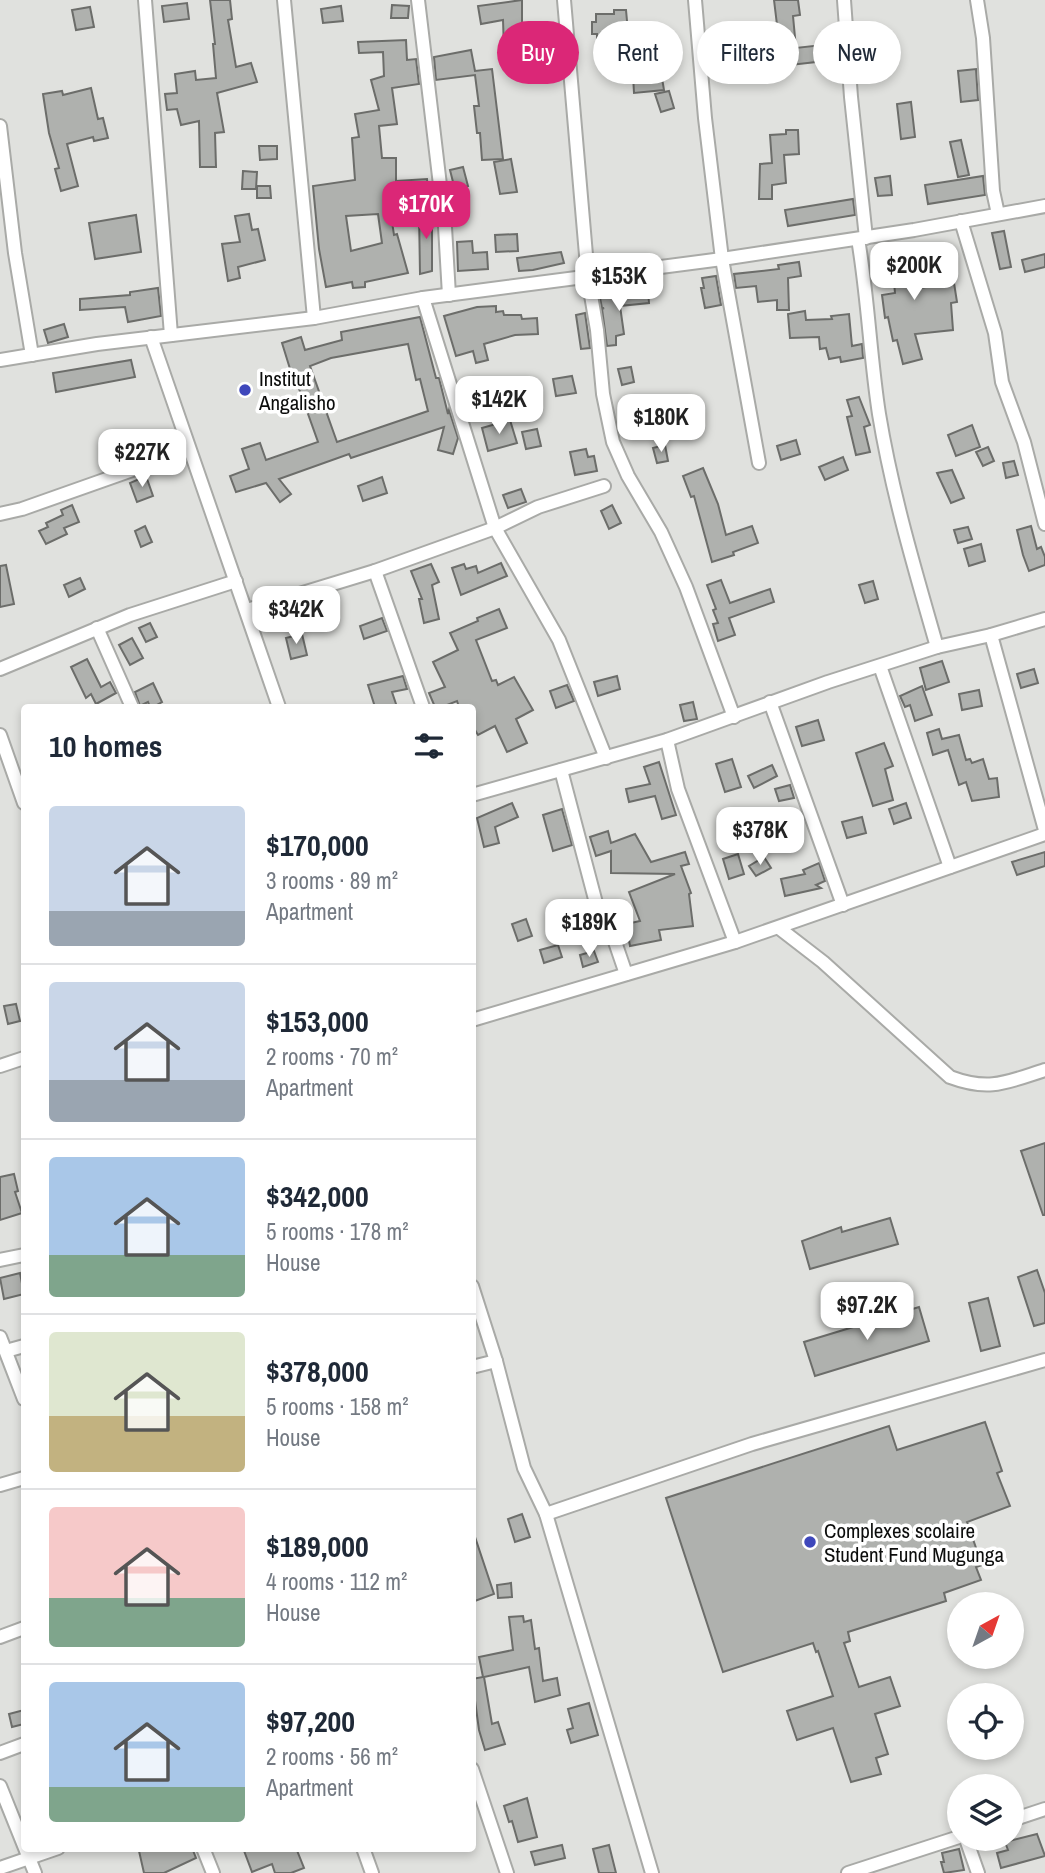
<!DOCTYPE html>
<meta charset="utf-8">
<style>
body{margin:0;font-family:"Archivo Narrow",sans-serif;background:#f2f2f3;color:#1f2937;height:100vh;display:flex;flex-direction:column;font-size:26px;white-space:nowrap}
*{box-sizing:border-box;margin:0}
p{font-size:23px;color:#747a83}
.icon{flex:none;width:38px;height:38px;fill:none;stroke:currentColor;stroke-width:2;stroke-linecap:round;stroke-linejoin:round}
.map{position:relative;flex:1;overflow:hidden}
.drawer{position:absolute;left:21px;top:704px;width:455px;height:1148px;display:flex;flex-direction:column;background:#fff;border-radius:7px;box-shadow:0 4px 10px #0003}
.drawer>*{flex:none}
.guide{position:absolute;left:497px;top:21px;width:443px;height:63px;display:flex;gap:14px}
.needle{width:46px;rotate:40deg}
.fabs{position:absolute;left:947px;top:1592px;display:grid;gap:14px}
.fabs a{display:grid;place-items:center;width:77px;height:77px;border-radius:50%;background:#fff;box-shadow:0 4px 10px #0003;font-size:35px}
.price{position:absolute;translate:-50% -60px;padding:0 16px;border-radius:14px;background:#fff;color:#222;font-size:23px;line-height:46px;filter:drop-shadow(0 2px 4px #0008)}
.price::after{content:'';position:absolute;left:50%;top:42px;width:21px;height:16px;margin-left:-10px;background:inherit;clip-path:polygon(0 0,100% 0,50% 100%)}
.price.on{background:#db2777;color:#fff}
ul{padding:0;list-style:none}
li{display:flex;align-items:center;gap:21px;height:175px;padding:0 28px}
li+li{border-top:2px solid #e0e1e3}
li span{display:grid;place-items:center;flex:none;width:196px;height:140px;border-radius:7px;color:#555}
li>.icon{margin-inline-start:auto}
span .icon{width:84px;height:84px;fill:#fffc;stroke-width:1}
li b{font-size:30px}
h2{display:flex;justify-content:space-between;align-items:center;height:84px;padding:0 28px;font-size:30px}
.pill{padding:0 24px;border-radius:32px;background:#fff;box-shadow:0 4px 10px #0003;font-size:24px;line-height:63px}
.pill.on{background:#db2777;color:#fff}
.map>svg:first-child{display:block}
</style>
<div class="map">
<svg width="1045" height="1873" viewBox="0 0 1045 1873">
<rect width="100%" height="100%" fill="#e0e1de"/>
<g fill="#afb1ae" stroke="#6c6d6a" stroke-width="2" fill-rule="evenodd">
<path d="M210 0H230L232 19 228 20 236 67 251 63 257 82 217 93 224 132 215 133 216 167H200L199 121 181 125 177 109 167 110 165 94 177 93 175 74 195 71 196 80 216 78 213 44H215Z"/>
<path d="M522 0V41H517V49L504 50 503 20 481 24 478 6Z"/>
<path d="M774 0H798L800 15 793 16 796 48 831 44 833 60 782 66Z"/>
<path d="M187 3 189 19 164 22 162 6Z"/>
<path d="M392 5 409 6 408 18H391Z"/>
<path d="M341 6 343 21 323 23 321 9Z"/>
<path d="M90 7 94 27 76 30 72 10Z"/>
<path d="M614 10H626L632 76 611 78 610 59H606L604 38H597V34H592V22H596V14H614Z"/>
<path d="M406 40 407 60 416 59 419 84 392 88 397 124 379 126 382 158H396V181L427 179 429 201 389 202 394 235 397 234 408 273 365 282V287L353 288 352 282 326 287 319 249 313 186 355 180 352 138 359 137 355 114 379 110 371 80 384 76 383 52 359 53 358 42ZM378 214 382 243 351 251 346 216Z"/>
<path d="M471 50 475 71 492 69 503 159 482 160 480 133H477L474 106H479L475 75 436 80 434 57Z"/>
<path d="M976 69 978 100 961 102 958 71Z"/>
<path d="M661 72 664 90 634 93 633 75Z"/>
<path d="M91 88 98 119 103 118 108 138 94 141 93 137 67 144 78 186 61 191 55 169 59 168 49 133 43 94 62 91 63 95Z"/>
<path d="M669 91 674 108 661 112 655 94Z"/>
<path d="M911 102 915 137 901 139 897 104Z"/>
<path d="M786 130H798L799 154 784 155 786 183 772 185V199H759L760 164 772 163 770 135 786 134Z"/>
<path d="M961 140 969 175 958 177 950 142Z"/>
<path d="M259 146H277V159L260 160Z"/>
<path d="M511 159 517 192 500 194 494 162Z"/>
<path d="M463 167 468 186 455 190 450 170Z"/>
<path d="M243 171 257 172 256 189H242Z"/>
<path d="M890 176 892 195 878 196 875 178Z"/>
<path d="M983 176 985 195 928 204 925 185Z"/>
<path d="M257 186H270L271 198H257Z"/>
<path d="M853 199 855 215 788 226 785 210Z"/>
<path d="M419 211H432V271L420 274Z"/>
<path d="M249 214 252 230 258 229 265 260 238 267 240 278 228 281 222 244 240 242 235 216Z"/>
<path d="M136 215 141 252 95 259 89 223Z"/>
<path d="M1004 231 1011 267 1000 269 992 233Z"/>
<path d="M517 234 518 251 496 252 495 235Z"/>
<path d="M472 241 473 253 487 252 488 269 458 271 457 242Z"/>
<path d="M910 243 911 247H913L918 288 954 283 957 302 951 303 953 330 915 334 922 359 903 364 897 340 893 341 888 317 885 318 882 295 895 293 892 262 878 264 876 247Z"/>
<path d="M561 252 564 263 533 270 519 271 517 258Z"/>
<path d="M1045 254V267L1025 272 1022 260Z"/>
<path d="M799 262 801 276 788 278 789 310H777V300L758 302 756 286 736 288 734 274 779 269 778 265Z"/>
<path d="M716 276 721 305 705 308 701 288H704L702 278Z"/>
<path d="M158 288 161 316 128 322 125 307 80 310V299L130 295V292Z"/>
<path d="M648 291 649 303 620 306 624 334 616 336V345L607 346 602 309 604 308H602L600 298Z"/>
<path d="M496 306V312L503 311 504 315H521L522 319 537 318 538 334 515 335 484 344 488 360 476 363 473 351 456 356 444 316 477 307Z"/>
<path d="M805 311 806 320 832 319 831 316 849 314 852 346 862 344 863 358 841 362 840 357 829 359 826 348 820 349 819 337 790 338 788 314Z"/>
<path d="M585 313 590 348 581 349 576 315Z"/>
<path d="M420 317 436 378H439L448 414 449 410 458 438 453 454 438 450 444 427 351 458 349 454 279 479 291 494 280 502 266 483 236 492 230 476 249 469 242 449 260 443 266 460 318 442 293 372H291L282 343 301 337 305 350 342 340 341 332ZM408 344 416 380 420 379 428 411 337 442 310 366 331 358Z"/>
<path d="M64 324 68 337 48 343 44 330Z"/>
<path d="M131 360 135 377 56 392 53 373Z"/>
<path d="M631 367 634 382 622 385 618 369Z"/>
<path d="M572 376 576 393 556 396 553 379Z"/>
<path d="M859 397 870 425 864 427 870 452 856 455 847 417 852 416 847 400Z"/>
<path d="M639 412 644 428 633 431 627 416Z"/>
<path d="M510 420 517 443 488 451 482 428Z"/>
<path d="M972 425 980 447 956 456 948 435Z"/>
<path d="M537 429 541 446 526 449 522 432Z"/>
<path d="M796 440 800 454 781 460 777 446Z"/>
<path d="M665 445 668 461 657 463 653 448Z"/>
<path d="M988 447 994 461 983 466 976 452Z"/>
<path d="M586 449 588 457 594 456 597 471 575 475 570 452Z"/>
<path d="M843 457 848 470 825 480 819 467Z"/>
<path d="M1014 461 1018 475 1006 478 1003 463Z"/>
<path d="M703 468 718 504 726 535 752 526 758 543 733 552 734 555 712 562 694 496 691 497 683 476Z"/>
<path d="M952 470 964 498 951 503 937 473Z"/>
<path d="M146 476 153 496 137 502 130 483Z"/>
<path d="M382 477 387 493 363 501 358 486Z"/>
<path d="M521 489 526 502 508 508 503 495Z"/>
<path d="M72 505 79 522 64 528 67 534 46 544 39 531 48 527 46 523 63 515 61 510Z"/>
<path d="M612 505 621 523 609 529 601 511Z"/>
<path d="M145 526 152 542 141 547 135 531Z"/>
<path d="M1031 526 1037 549 1041 547 1045 557V565L1029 571 1023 555 1017 530Z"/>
<path d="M968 527 972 539 958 543 954 530Z"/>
<path d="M981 544 985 561 969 566 964 549Z"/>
<path d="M501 563 507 576 461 595 452 568 464 564 466 569 476 566 478 573Z"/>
<path d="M431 564 439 582 432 585 439 619 424 623 419 599H422L411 571Z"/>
<path d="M6 565 14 604 0 607V566Z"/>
<path d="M80 578 85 589 69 597 64 585Z"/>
<path d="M721 580 730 603 770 589 774 602 729 618 735 635 718 641 713 624 718 623 713 610 716 609 707 585Z"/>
<path d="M873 581 878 599 865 603 859 585Z"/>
<path d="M499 609 507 628 476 640 492 681 496 680 498 685 514 677 533 710 516 719 527 743 507 752 495 726 478 735 472 725V707H459L457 701 442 707H435L429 693 445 687 433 662 458 650 450 633 478 621 477 618Z"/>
<path d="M382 618 387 631 364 639 360 626Z"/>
<path d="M150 623 157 637 146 642 139 628Z"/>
<path d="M302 634 307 655 291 659 286 638Z"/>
<path d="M132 638 143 658 130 665 119 645Z"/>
<path d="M87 659 101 687 110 682 116 693 96 704 91 694 86 698 71 667Z"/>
<path d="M942 661 949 682 926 690 920 668Z"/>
<path d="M1034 669 1038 683 1021 688 1017 674Z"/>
<path d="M403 676 407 689 392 692 397 707H375L368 685Z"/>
<path d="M617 676 620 689 598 696 594 682Z"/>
<path d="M153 683 162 702 153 707H150L148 702 140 706 135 692Z"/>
<path d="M567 685 574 701 556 708 550 691Z"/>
<path d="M922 686 932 715 915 721 910 705 905 707 900 696Z"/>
<path d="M979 690 982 706 962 710 959 694Z"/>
<path d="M693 702 697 719 684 721 680 705Z"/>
<path d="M818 720 824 740 802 746 796 727Z"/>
<path d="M939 729 942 739 959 735 966 760 970 759 972 763 983 759 989 779 997 778 999 797 972 801 966 782 959 785 948 750 933 755 927 733Z"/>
<path d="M884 743 893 766 885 769 893 800 873 806 856 753Z"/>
<path d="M732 759 741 787 725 792 716 764Z"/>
<path d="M659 762 676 815 662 819 655 796 629 802 626 789 650 784 644 767Z"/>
<path d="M772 765 777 776 754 788 748 776Z"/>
<path d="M790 785 794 798 779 801 775 789Z"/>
<path d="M512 803 518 817 495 827 499 843 484 847 477 818Z"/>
<path d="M906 803 911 818 894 824 889 809Z"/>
<path d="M562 809 572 845 553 851 543 815Z"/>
<path d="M862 817 866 833 847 838 842 822Z"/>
<path d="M608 831 611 843 635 834 651 862 685 852 689 864 681 866 691 893 689 894 693 926 659 930 661 940 630 946 626 924 640 921 629 892 675 874 611 873V851L596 856 590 837Z"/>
<path d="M1045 852V866L1017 875 1012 862Z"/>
<path d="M738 854 744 874 729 879 723 859Z"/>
<path d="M764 857 771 868 756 876 749 866Z"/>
<path d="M819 863 825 881 816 885 821 888 785 896 781 879 805 874 803 870Z"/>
<path d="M526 919 532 936 518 941 512 924Z"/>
<path d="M558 945 562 957 544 963 540 950Z"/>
<path d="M594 951 598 962 583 967 580 955Z"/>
<path d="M16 1004 20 1021 8 1024 4 1006Z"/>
<path d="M1045 1143V1215H1043L1021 1151Z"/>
<path d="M14 1174 18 1191 15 1192 22 1213 0 1220V1177Z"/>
<path d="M890 1218 898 1244 810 1269 802 1241 841 1227 842 1232Z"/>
<path d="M1037 1270 1045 1293V1323L1034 1326 1018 1277Z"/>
<path d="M20 1273 24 1294 4 1299 0 1278Z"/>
<path d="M988 1298 1000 1346 981 1351 969 1303Z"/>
<path d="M919 1307 929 1341 815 1376 804 1342Z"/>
<path d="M985 1422 1002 1471 997 1473 1010 1506 967 1522 982 1565 976 1567 981 1580 944 1593 946 1601 848 1632 850 1641 844 1643 859 1687 890 1677 900 1706 875 1714 888 1754 876 1758 881 1774 851 1782 833 1728 797 1740 787 1711 833 1696 818 1651 816 1652 813 1643 723 1672 666 1498 889 1426 897 1450Z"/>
<path d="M522 1514 530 1537 515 1542 508 1519Z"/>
<path d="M472 1537H475L494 1594 472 1602Z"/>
<path d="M511 1583 512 1597 498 1598 497 1585Z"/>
<path d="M523 1616 524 1622 531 1620 535 1649 539 1648 543 1681 557 1678 560 1695 535 1702 529 1667 484 1677 492 1724 498 1722 505 1744 485 1750 479 1730 472 1679 483 1677 479 1657 513 1650 509 1617Z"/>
<path d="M589 1703 598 1735 571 1743 567 1730 573 1728 568 1709Z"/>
<path d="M24 1710V1724L12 1727 9 1714Z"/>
<path d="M527 1798 537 1837 518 1842 512 1821 509 1822 504 1806Z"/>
<path d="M1037 1834 1045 1856 1001 1868 997 1853 1008 1850 1005 1842Z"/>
<path d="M562 1845 565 1858 535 1865 531 1852Z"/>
<path d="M609 1845 616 1873H599L593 1849Z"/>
<path d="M153 1848H192L196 1858 164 1873H144L139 1851Z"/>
<path d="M243 1848H296L304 1868 291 1873H275L272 1864 252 1872Z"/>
<path d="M959 1849 964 1870 944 1873 941 1862H944L942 1853Z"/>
</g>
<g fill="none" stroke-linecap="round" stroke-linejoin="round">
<defs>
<g id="minor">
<path d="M145 0 171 335"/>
<path d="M284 0 314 318"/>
<path d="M418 0 445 227 449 295"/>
<path d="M564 0 588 278 597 330 603 394 613 442 628 476 661 532 686 587 734 717"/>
<path d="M695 0 705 118 722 259 759 463"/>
<path d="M844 0 851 97 866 238"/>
<path d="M977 0 983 38 993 191 998 214"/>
<path d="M0 126 15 253 32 355"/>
<path d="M961 221 995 333 1002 382 1024 442 1045 524"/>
<path d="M858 239C868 297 870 356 879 414 892 493 915 570 937 647"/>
<path d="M423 298 495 528 559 640 606 758"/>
<path d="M151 337 279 707"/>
<path d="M0 360 97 344 314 318 423 298 722 259 914 230 1045 206"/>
<path d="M0 514 22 509 189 450"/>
<path d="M375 571 423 707"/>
<path d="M247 610 375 571 495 528 538 507 604 486"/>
<path d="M97 628 132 707"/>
<path d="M991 635 1045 830"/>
<path d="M880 666 950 867"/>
<path d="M0 669 130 615 236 581"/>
<path d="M770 702 843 905"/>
<path d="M0 735 24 803"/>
<path d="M667 740 678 789 735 942"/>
<path d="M561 770 596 903 613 936 626 974"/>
<path d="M472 795 667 740 828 682 937 647 991 635 1045 619"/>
<path d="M779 928 823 962 950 1077C990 1092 1007 1082 1045 1070"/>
<path d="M472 1020 735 942 1045 834"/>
<path d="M0 1066 24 1058"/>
<path d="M0 1260 24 1255"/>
<path d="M472 1286 496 1361 524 1468 546 1514 652 1873"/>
<path d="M0 1337 24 1399"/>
<path d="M6 1351 24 1346"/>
<path d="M472 1367 496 1361"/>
<path d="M0 1485 24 1478"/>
<path d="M546 1514 752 1444 1045 1360"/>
<path d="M0 1637 24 1628"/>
<path d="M0 1753 24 1744"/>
<path d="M472 1769 507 1873"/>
<path d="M0 1786 35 1873"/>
<path d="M1012 1820 1045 1809"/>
<path d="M966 1839 978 1873"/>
<path d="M203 1848 213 1873"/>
<path d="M363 1848 372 1873"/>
<path d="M0 1868 58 1848"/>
<path d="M848 1873 959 1837"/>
</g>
</defs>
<use href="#minor" stroke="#a9aaa7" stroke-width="16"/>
<use href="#minor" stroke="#fff" stroke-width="12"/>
</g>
<g fill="#3e47bb" stroke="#fff" stroke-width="2.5">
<circle cx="245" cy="390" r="7"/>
<circle cx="810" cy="1542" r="7"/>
</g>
<g text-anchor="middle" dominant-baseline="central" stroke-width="7" stroke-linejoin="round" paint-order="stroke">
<g font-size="21" fill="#0c0d0c" stroke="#fff" text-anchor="start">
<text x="259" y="378">Institut<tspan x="259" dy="24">Angalisho</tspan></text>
<text x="824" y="1530">Complexes scolaire<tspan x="824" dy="24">Student Fund Mugunga</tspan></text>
</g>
</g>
</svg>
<div class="fabs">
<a><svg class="needle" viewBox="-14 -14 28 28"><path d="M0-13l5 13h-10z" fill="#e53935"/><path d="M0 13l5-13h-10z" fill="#747a83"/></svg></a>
<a><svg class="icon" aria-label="locate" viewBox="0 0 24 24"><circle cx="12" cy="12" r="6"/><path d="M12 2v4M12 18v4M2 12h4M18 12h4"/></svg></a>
<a><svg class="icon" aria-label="layers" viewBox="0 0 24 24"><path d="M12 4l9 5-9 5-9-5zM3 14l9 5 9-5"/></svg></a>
</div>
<b class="price on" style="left:426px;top:241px">$170K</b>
<b class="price" style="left:914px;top:302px">$200K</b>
<b class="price" style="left:619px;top:313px">$153K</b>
<b class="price" style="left:499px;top:436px">$142K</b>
<b class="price" style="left:661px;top:454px">$180K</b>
<b class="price" style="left:142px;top:489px">$227K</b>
<b class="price" style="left:296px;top:646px">$342K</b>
<b class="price" style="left:760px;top:867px">$378K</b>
<b class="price" style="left:589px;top:959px">$189K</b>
<b class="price" style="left:867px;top:1342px">$97.2K</b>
<div class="guide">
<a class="pill on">Buy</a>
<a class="pill">Rent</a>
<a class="pill">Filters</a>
<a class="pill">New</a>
</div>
<section class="drawer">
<h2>10 homes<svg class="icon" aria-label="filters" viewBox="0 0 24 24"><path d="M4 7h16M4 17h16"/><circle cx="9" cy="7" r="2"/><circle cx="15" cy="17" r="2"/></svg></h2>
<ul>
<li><span style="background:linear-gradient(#c9d6e8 75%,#9aa5b1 0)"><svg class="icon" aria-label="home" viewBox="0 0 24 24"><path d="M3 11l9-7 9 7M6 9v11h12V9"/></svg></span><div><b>$170,000</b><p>3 rooms · 89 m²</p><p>Apartment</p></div></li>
<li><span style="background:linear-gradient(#c9d6e8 70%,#9aa5b1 0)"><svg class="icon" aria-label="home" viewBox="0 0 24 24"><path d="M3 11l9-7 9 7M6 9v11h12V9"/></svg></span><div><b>$153,000</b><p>2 rooms · 70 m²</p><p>Apartment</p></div></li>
<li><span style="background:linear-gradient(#a9c7e8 70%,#7fa58c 0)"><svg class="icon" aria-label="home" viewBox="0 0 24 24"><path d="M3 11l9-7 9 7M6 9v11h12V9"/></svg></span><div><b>$342,000</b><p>5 rooms · 178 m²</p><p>House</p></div></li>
<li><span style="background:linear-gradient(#dfe7d0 60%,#c2b280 0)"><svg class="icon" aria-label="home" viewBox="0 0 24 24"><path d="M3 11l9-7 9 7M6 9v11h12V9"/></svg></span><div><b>$378,000</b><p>5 rooms · 158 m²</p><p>House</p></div></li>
<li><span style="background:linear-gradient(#f6c9c9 65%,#7fa58c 0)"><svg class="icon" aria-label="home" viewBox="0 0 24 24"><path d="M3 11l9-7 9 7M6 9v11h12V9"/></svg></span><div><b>$189,000</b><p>4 rooms · 112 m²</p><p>House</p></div></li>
<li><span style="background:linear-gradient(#a9c7e8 75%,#7fa58c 0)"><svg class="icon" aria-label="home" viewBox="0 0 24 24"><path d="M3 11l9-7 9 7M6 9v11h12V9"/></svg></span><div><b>$97,200</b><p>2 rooms · 56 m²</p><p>Apartment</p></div></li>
</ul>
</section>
</div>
